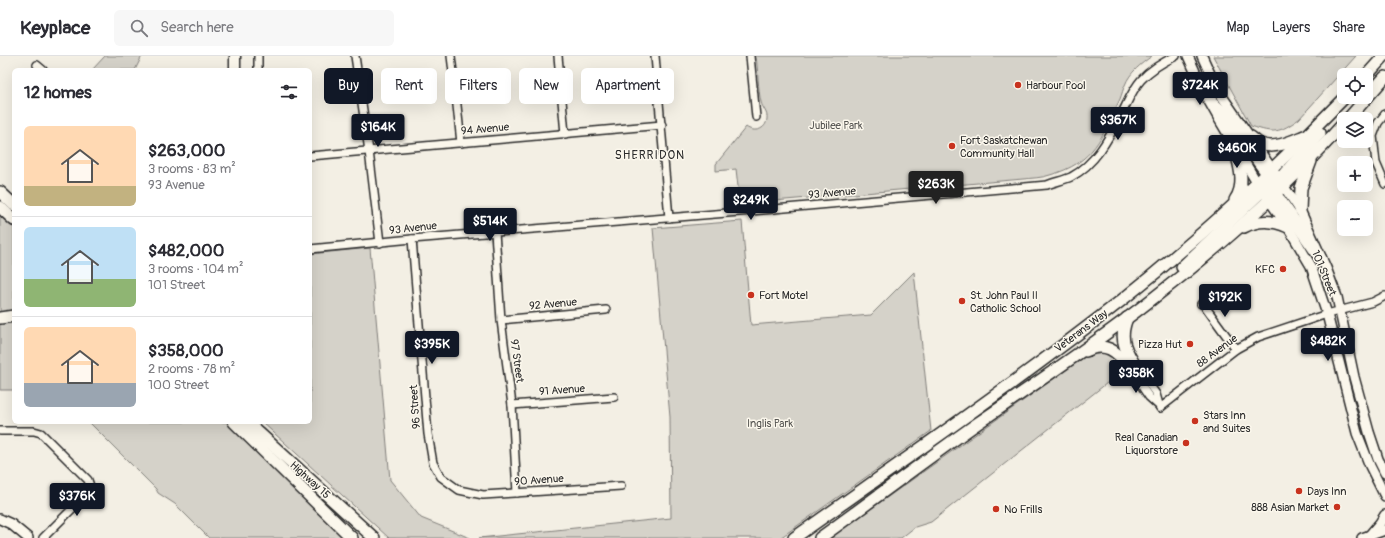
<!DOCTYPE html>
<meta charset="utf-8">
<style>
body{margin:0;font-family:Pangolin,sans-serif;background:#f7f7f7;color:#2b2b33;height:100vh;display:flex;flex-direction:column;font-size:15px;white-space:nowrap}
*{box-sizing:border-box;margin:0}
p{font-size:13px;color:#7c7c81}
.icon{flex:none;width:22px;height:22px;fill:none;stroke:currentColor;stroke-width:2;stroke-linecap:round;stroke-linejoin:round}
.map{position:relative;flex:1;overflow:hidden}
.drawer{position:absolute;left:12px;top:12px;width:300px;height:356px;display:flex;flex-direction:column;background:#fff;border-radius:6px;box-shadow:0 4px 16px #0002}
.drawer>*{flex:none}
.top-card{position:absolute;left:324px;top:12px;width:380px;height:36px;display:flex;gap:8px}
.controls{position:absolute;left:1337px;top:12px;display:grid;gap:8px}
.controls a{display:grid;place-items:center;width:36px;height:36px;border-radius:6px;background:#fff;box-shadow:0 4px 16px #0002;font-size:20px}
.price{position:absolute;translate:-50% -34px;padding:0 9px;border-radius:4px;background:#111827;color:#fff;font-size:13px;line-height:26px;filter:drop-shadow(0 1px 2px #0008)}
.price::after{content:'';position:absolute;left:50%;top:24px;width:12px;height:9px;margin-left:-6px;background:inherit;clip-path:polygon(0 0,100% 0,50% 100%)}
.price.current{background:#222;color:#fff}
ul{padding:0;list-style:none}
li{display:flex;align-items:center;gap:12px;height:100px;padding:0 12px}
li+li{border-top:1px solid #e1e1e2}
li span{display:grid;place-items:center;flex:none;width:112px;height:80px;border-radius:6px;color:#555}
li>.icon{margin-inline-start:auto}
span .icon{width:48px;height:48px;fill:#fffc;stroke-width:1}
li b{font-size:17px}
h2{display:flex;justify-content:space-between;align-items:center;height:48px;padding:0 12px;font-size:17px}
.tag{padding:0 14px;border-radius:6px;background:#fff;box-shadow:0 4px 16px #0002;font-size:14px;line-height:36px}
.tag.current{background:#111827;color:#fff}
header{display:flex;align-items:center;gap:24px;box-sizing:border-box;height:56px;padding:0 20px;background:#fff;border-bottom:1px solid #e1e1e2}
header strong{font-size:19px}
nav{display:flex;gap:22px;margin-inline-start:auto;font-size:14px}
.search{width:280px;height:36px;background:#f7f7f7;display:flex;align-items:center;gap:10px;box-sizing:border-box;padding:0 14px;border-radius:6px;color:#7c7c81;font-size:15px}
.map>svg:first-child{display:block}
</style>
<header>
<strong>Keyplace</strong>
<div class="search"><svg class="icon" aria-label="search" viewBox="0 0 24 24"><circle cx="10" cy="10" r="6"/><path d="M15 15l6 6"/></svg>Search here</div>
<nav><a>Map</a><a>Layers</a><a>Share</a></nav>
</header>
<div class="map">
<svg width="1385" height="482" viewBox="0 0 1385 482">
<rect width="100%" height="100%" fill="#f3efe4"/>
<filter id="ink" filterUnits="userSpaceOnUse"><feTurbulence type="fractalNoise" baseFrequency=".025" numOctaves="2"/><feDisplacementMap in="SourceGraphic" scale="8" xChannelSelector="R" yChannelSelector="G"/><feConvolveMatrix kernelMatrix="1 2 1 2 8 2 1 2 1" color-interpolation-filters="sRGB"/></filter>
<g filter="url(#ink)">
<g fill="#d5d2c9" stroke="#807e7a">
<path d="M105 0H142L135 14H92Z"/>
<path d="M756 0H1152C1141 8 1130 16 1125 29 1123 33 1122 38 1120 43 1102 81 1094 107 1050 119 1042 122 1032 122 1023 123L740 148 736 113 716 115V108L746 71C754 77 766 74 767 63 768 56 762 52 761 46 758 34 758 13 756 0Z"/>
<path d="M1213 0H1356L1299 63C1279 77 1274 78 1251 70Z"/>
<path d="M0 159 14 172V258L0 261Z"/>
<path d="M742 165 751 269 871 259 914 216 931 375 780 482H479L671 462 670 361 653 172Z"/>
<path d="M370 192 390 424 421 462 470 482H389L262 366H310V198Z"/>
<path d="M14 264V334H0V267Z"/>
<path d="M1106 294 1126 312 931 466 915 471 901 482H830L1090 297Z"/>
<path d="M89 366H226L344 482H209L175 448 158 437 156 433Z"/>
</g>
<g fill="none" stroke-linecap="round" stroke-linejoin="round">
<defs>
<g id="minor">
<path d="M258 0V14"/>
<path d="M355 0 369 95 380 187"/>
<path d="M451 0 456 40 461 87"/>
<path d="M558 0 565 78"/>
<path d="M655 0 669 162"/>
<path d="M750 0 756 61"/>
<path d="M37 9 43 14"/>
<path d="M1385 58 1378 67 1373 80 1376 107 1385 128"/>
<path d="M310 100 662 69"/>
<path d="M495 176 501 264 512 349 517 437"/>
<path d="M412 183 428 378 433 407 441 421 459 434 483 439 621 430"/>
<path d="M310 193 412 183 739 156 1047 129C1055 126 1064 124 1071 121 1097 107 1110 80 1123 55 1128 45 1133 33 1141 24 1151 13 1163 6 1176 0"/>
<path d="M1201 248 1204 249 1236 293"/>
<path d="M501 264 606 254"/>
<path d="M1133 306 1156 338 1160 352"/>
<path d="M1128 310 1149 341 1159 350"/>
<path d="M512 349 614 341"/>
<path d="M1160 352 1236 293 1258 281 1327 258 1373 246 1385 240"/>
<path d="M0 375H34L41 377 88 424 90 430 87 438 43 482"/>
</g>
<g id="tertiary">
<path d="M1188 0 1206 40 1219 63 1257 127 1288 171 1311 210 1327 258 1357 377 1370 410 1385 440"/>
<path d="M1202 0 1217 33 1300 154 1326 212 1337 241 1354 321 1369 376 1378 403 1385 417"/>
<path d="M0 463 11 468 28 482"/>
<path d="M1369 480 1380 467 1385 459"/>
<path d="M1362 482 1385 474"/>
</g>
<path id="secondary" d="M235 0V14"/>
<g id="primary">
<path d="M1366 20 1384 0"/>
<path d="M1206 40 1222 56 1271 123"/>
<path d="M1348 63 1385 21"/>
<path d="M1251 81C1254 83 1257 87 1261 88 1274 94 1292 85 1304 80"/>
<path d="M1234 88C1238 106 1247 127 1235 144"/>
<path d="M1270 134 1280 144 1321 203"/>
<path d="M0 136 14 149"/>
<path d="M1270 137V134L1320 77"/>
<path d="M0 151 14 164"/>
<path d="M1300 154 1301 132 1311 105"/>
<path d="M1244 171C1259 163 1273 164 1288 171"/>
<path d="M1182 211 1258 139 1265 130 1271 119"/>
<path d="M0 262 14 260"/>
<path d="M1127 262C1120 280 1123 290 1133 306"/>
<path d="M1086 295C1105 285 1117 295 1128 310"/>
<path d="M234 366 352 482"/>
<path d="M247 366 374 482"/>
<path d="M794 482C904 404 1016 327 1122 244 1201 181 1275 113 1345 41"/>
<path d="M820 482C873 444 925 404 978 367 1036 327 1095 288 1151 244 1220 191 1286 132 1344 67"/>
</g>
</defs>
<use href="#minor" stroke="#2b2b2b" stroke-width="10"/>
<use href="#tertiary" stroke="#2b2b2b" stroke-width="12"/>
<use href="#secondary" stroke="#2b2b2b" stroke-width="13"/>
<use href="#primary" stroke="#2b2b2b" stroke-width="14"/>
<use href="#minor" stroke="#fbf7ec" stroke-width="7"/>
<use href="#tertiary" stroke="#fbf7ec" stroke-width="9"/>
<use href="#secondary" stroke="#fbf7ec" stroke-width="10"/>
<use href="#primary" stroke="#fbf7ec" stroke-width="11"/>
</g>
</g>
<g fill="#c8321e" stroke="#fbf7ec" stroke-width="1.5">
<circle cx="1018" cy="29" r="4"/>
<circle cx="952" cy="90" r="4"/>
<circle cx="1283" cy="213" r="4"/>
<circle cx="751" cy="239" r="4"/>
<circle cx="962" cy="245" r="4"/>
<circle cx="1190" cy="288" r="4"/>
<circle cx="1195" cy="365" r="4"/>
<circle cx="1186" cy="387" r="4"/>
<circle cx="1299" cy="435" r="4"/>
<circle cx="1337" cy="451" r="4"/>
<circle cx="996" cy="453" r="4"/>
</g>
<g text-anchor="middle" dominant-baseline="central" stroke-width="3" stroke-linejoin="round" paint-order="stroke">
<g font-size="11" fill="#2b2b2b" stroke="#fbf7ec" text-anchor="start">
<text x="1026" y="29">Harbour Pool</text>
<text x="960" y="84">Fort Saskatchewan<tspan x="960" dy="13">Community Hall</tspan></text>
<text x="1275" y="213" text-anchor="end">KFC</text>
<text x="759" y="239">Fort Motel</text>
<text x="970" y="239">St. John Paul II<tspan x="970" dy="13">Catholic School</tspan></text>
<text x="1182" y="288" text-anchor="end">Pizza Hut</text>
<text x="1203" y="359">Stars Inn<tspan x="1203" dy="13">and Suites</tspan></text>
<text x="1178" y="381" text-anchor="end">Real Canadian<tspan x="1178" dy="13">Liquorstore</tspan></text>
<text x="1307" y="435">Days Inn</text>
<text x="1329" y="451" text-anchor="end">888 Asian Market</text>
<text x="1004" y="453">No Frills</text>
</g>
<g font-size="11" fill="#565552" stroke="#fbf7ec">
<text x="836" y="69">Jubilee Park</text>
<text x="770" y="367">Inglis Park</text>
</g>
<g font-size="11" fill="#2b2b2b" stroke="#fbf7ec">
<text transform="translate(485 73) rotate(-5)">94 Avenue</text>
<text transform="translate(832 137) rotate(-5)">93 Avenue</text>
<text transform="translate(413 172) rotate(-6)">93 Avenue</text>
<text transform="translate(1324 217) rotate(68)">101 Street</text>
<text transform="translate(553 248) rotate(-5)">92 Avenue</text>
<text transform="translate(1081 275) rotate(-37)">Veterans Way</text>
<text transform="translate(1217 295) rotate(-36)">88 Avenue</text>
<text transform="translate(517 305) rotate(82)">97 Street</text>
<text transform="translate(562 334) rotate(-4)">91 Avenue</text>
<text transform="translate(415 351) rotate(-94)">96 Street</text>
<text transform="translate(310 424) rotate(42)">Highway 15</text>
<text transform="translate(539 424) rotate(-4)">90 Avenue</text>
</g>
<g font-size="12" letter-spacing="1" fill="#2b2b2b" stroke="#fbf7ec">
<text x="650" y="99">SHERRIDON</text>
</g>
</g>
</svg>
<div class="controls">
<a><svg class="icon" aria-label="locate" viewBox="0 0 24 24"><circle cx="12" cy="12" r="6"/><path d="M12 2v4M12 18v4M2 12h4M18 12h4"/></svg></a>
<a><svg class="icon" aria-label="layers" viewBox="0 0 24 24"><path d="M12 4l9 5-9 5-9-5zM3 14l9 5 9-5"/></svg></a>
<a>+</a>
<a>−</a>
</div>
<b class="price" style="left:1200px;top:50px">$724K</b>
<b class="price" style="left:1118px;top:85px">$367K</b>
<b class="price" style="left:378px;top:92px">$164K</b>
<b class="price" style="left:1237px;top:113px">$460K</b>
<b class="price current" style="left:936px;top:149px">$263K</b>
<b class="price" style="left:751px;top:165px">$249K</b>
<b class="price" style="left:490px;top:186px">$514K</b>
<b class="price" style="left:1225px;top:262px">$192K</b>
<b class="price" style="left:1328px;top:306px">$482K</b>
<b class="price" style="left:432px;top:309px">$395K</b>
<b class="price" style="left:1136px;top:338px">$358K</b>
<b class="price" style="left:77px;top:461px">$376K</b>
<div class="top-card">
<a class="tag current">Buy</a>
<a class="tag">Rent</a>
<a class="tag">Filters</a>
<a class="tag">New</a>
<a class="tag">Apartment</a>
</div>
<section class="drawer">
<h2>12 homes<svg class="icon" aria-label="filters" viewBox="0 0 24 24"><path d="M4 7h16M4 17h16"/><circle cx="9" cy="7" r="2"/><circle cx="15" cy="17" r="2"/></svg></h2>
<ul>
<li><span style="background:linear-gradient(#ffd9b3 75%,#c2b280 0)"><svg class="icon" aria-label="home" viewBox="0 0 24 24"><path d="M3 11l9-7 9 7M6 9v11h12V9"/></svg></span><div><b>$263,000</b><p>3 rooms · 83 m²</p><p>93 Avenue</p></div></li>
<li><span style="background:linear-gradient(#bfe0f5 65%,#8fb573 0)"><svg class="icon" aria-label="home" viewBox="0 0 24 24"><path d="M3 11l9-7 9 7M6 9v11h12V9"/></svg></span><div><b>$482,000</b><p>3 rooms · 104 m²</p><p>101 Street</p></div></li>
<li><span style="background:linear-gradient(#ffd9b3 70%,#9aa5b1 0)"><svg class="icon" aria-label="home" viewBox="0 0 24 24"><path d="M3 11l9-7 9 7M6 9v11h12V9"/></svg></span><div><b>$358,000</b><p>2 rooms · 78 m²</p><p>100 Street</p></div></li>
</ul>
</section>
</div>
